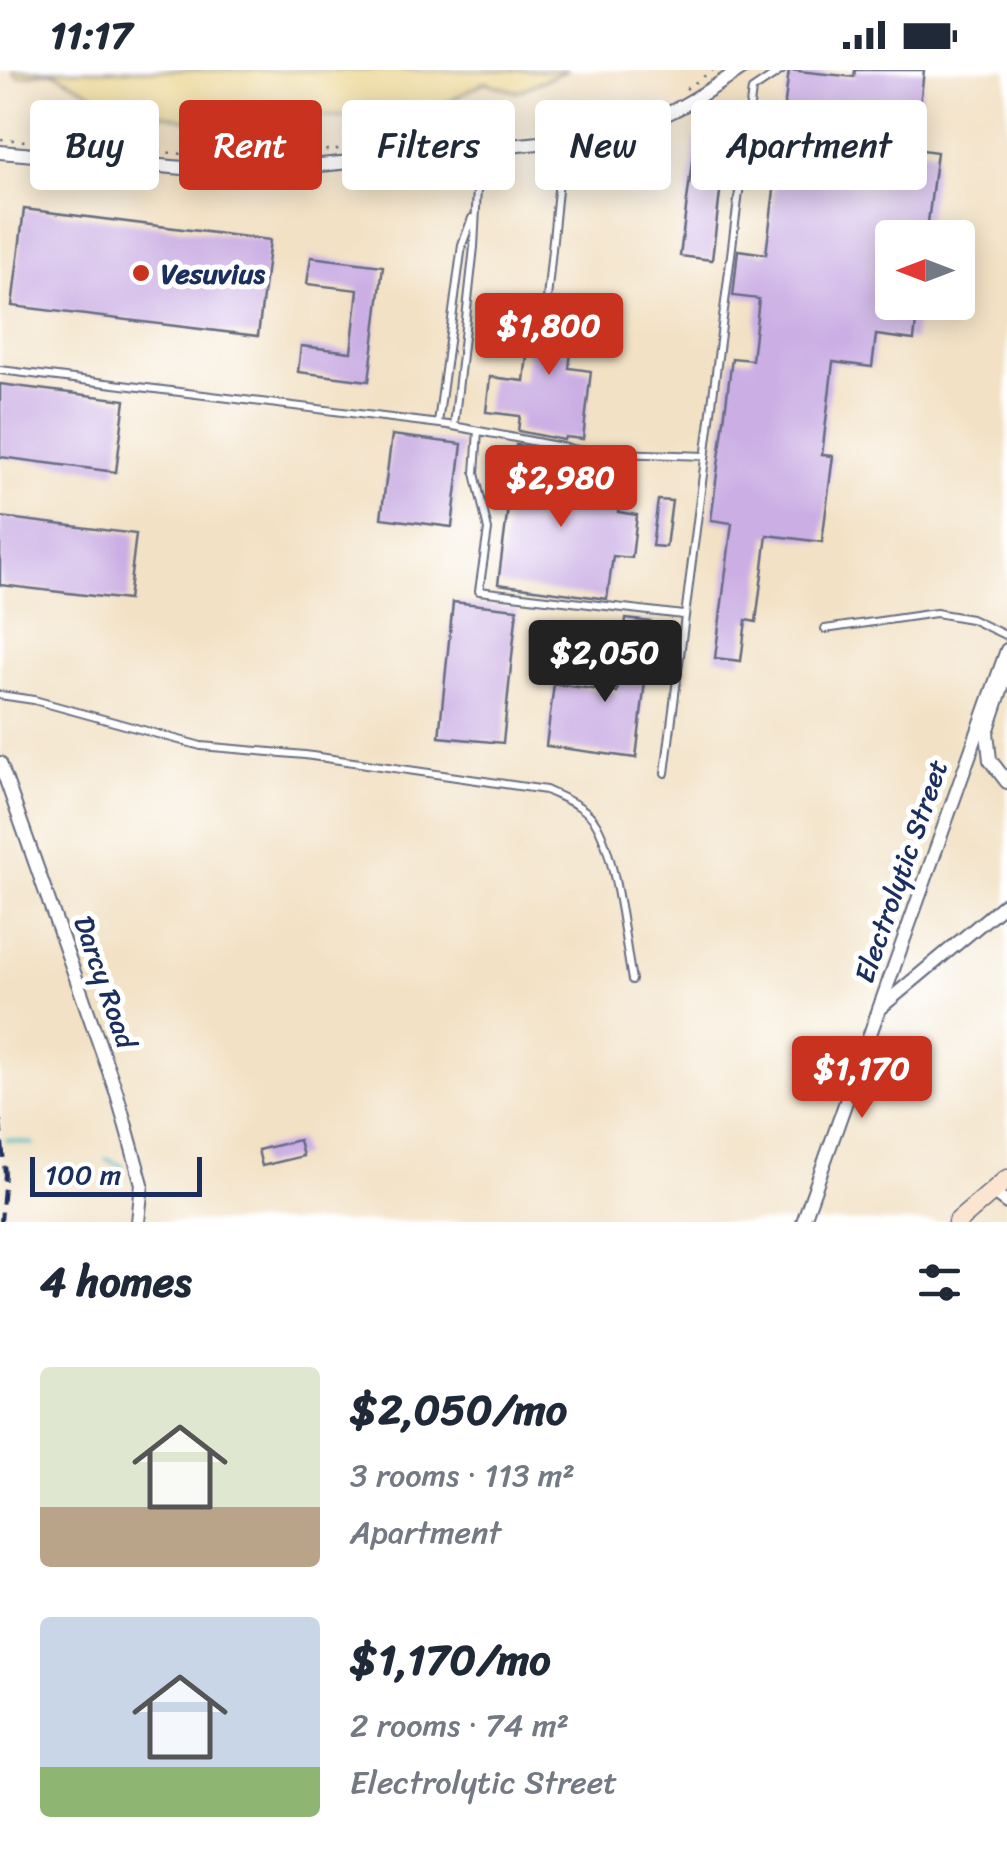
<!DOCTYPE html>
<meta charset="utf-8">
<style>
body{margin:0;font-family:Sriracha,sans-serif;background:#f2f2f3;color:#1f2937;height:100vh;display:flex;flex-direction:column;font-size:38px;white-space:nowrap}
*{box-sizing:border-box;margin:0}
p{font-size:32px;color:#747a83}
.icon{flex:none;width:55px;height:55px;fill:none;stroke:currentColor;stroke-width:2;stroke-linecap:round;stroke-linejoin:round}
.map{position:relative;height:1152px;overflow:hidden}
.sheet{display:flex;flex-direction:column;background:#fff;flex:1}
.sheet>*{flex:none}
.banner{position:absolute;left:30px;top:30px;width:948px;height:90px;display:flex;gap:20px}
.needle{width:65px;rotate:270deg}
.fabs{position:absolute;left:875px;top:150px;display:grid;gap:20px}
.fabs a{display:grid;place-items:center;width:100px;height:100px;border-radius:10px;background:#fff;box-shadow:0 5px 25px #0003;font-size:50px}
.scale{position:absolute;left:30px;bottom:25px;width:172px;box-sizing:border-box;padding-left:10px;border:5px solid #1b2f5e;border-top:0;font-size:28px;line-height:35px;white-space:nowrap;color:#1b2f5e;-webkit-text-stroke:8px #fff;paint-order:stroke}
.price{position:absolute;translate:-50% -85px;padding:0 22px;border-radius:10px;background:#c8321e;color:#fff;font-size:32px;line-height:65px;filter:drop-shadow(0 2px 5px #0008)}
.price::after{content:'';position:absolute;left:50%;top:60px;width:30px;height:22px;margin-left:-15px;background:inherit;clip-path:polygon(0 0,100% 0,50% 100%)}
.price.current{background:#222;color:#fff}
ul{padding:0;list-style:none}
li{display:flex;align-items:center;gap:30px;height:250px;padding:0 40px}
li span{display:grid;place-items:center;flex:none;width:280px;height:200px;border-radius:10px;color:#555}
li>.icon{margin-inline-start:auto}
span .icon{width:120px;height:120px;fill:#fffc;stroke-width:1}
li b{font-size:42px}
h2{display:flex;justify-content:space-between;align-items:center;height:120px;padding:0 40px;font-size:42px}
.tag{padding:0 35px;border-radius:10px;background:#fff;box-shadow:0 5px 25px #0003;font-size:35px;line-height:90px}
.tag.current{background:#c8321e;color:#fff}
.status{display:flex;justify-content:space-between;align-items:center;height:70px;padding:0 50px;background:#fff;direction:ltr}
.status svg{height:28px;fill:currentColor}
.map>svg:first-child{display:block}
</style>
<div class="status"><b>11:17</b><svg viewBox="0 0 49 12"><path d="M0 12V9h3v3zM5 12V6h3v6zM10 12V3h3v9zM15 12V0h3v12zM26 1h20v11H26zM47 4h2v5h-2z"/></svg></div>
<div class="map">
<svg width="1007" height="1152" viewBox="0 0 1007 1152">
<rect width="100%" height="100%" fill="#fff"/>
<filter id="ink" filterUnits="userSpaceOnUse"><feTurbulence type="fractalNoise" baseFrequency=".01" numOctaves="2"/><feDisplacementMap in="SourceGraphic" scale="20" xChannelSelector="R" yChannelSelector="G"/><feConvolveMatrix kernelMatrix="1 2 1 2 8 2 1 2 1" color-interpolation-filters="sRGB"/></filter>
<filter id="wash" filterUnits="userSpaceOnUse"><feTurbulence type="fractalNoise" baseFrequency=".0048" numOctaves="4" result="noise"/><feDisplacementMap in="SourceGraphic" scale="40" xChannelSelector="R" yChannelSelector="G"/><feGaussianBlur stdDeviation="2.25" result="paint"/><feColorMatrix in="noise" values="0 0 0 0 0 0 0 0 0 0 0 0 0 0 0 0 0 1.4 0 .05"/><feComposite in="paint" operator="in"/></filter>
<g filter="url(#wash)">
<rect width="100%" height="100%" fill="#f2e1c4"/>
<path fill="#eeda9e" stroke="#84847e" stroke-width="2.5" d="M13 0H567L517 22 485 12 417 49 233 43 184 50 101 28 52 1 18 7Z"/>
<g fill="none" stroke-linecap="round" stroke-linejoin="round">
<g stroke="#4dbac5" stroke-width="4">
<path d="M7 1070 33 1074"/>
<path d="M106 1089 122 1096"/>
</g>
</g>
<g id="blocks">
<g fill="#cbafe4">
<path d="M789 0 854 7 855 0H924L915 79 937 82 926 168H892V232H918L914 270 876 265 872 297 833 292 822 385 833 386 822 472 767 465 756 552 746 550 741 591 715 588 732 453 711 450 732 288 752 290 759 229 733 226 738 180 766 184Z"/>
<path d="M695 68 726 72 712 190 680 186Z"/>
<path d="M24 139 270 170 258 266 12 236Z"/>
<path d="M311 187 383 196 369 311 298 302 301 276 351 282 358 220 307 214Z"/>
<path d="M569 232 606 237 604 258 554 251 550 280 571 282 569 298 591 301 583 369 565 367 564 370 518 361 520 346 486 342 490 307 524 311 533 234 568 238Z"/>
<path d="M0 314 125 330 116 402 0 387Z"/>
<path d="M392 365 462 374 452 457 381 448Z"/>
<path d="M516 375 562 384 559 414 621 422 618 442 637 445 632 488 613 486 607 529 498 514Z"/>
<path d="M658 430 672 431 666 477 652 476Z"/>
<path d="M0 447 136 464 128 530 0 515Z"/>
<path d="M453 532 517 539 503 673 439 667Z"/>
<path d="M626 549 652 552 636 688 546 676 554 614 617 622Z"/>
<path d="M299 1070 303 1086 262 1096 258 1080Z"/>
</g>
</g>
</g>
<g filter="url(#ink)">
<use href="#blocks" fill-opacity="0" stroke="#666d82" stroke-width="2.5"/>
<g fill="none" stroke-linecap="round" stroke-linejoin="round">
<defs>
<g id="lane">
<path d="M547 229 561 90 560 72"/>
<path d="M0 300 448 355 588 382 705 386"/>
<path d="M438 353 462 175 472 148"/>
<path d="M454 356 474 177 479 80"/>
<path d="M478 361 475 403 488 460 479 521 683 545"/>
<path d="M825 559 936 543 971 549 1007 566"/>
<path d="M0 625 34 630 201 676 305 685 546 720C564 729 587 736 597 755 617 792 624 867 632 910"/>
<path d="M665 703 752 20 782 0"/>
</g>
<g id="street">
<path d="M0 82 241 103 599 67C653 57 695 30 740 0"/>
<path d="M1007 602 987 662 990 690 1007 712"/>
<path d="M0 693 117 1024 142 1114 138 1152"/>
<path d="M881 937 1007 832"/>
<path d="M992 1122 1007 1133"/>
<path d="M803 1152 1007 580"/>
</g>
<path id="secondary" d="M957 1152 1007 1109"/>
</defs>
<use href="#lane" stroke="#666d82" stroke-width="10"/>
<use href="#street" stroke="#666d82" stroke-width="16"/>
<use href="#secondary" stroke="#666d82" stroke-width="21"/>
<g stroke="#666d82" stroke-width="2.5" stroke-dasharray="2.5 8" stroke-linecap="butt">
<path d="M686 19 713 0"/>
<path d="M1 69 234 88 432 71"/>
</g>
<use href="#lane" stroke="#fff" stroke-width="6"/>
<use href="#street" stroke="#fff" stroke-width="12"/>
<use href="#secondary" stroke="#fce5d0" stroke-width="18"/>
<path stroke="#1b2f5e" stroke-width="4" stroke-dasharray="15 8" stroke-linecap="butt" d="M0 1050 5 1104 1 1152"/>
</g>
</g>
<circle fill="#c8321e" stroke="#fff" stroke-width="4" cx="141" cy="203" r="10"/>
<g text-anchor="middle" dominant-baseline="central" stroke-width="10" stroke-linejoin="round" paint-order="stroke">
<g font-size="28" font-weight="bold" fill="#1b2f5e" stroke="#fff" text-anchor="start">
<text x="161" y="203">Vesuvius</text>
</g>
<g font-size="28" fill="#1b2f5e" stroke="#fff">
<text transform="translate(901 801) rotate(-71)">Electrolytic Street</text>
<text transform="translate(105 912) rotate(71)">Darcy Road</text>
</g>
</g>
</svg>
<div class="fabs">
<a><svg class="needle" viewBox="-14 -14 28 28"><path d="M0-13l5 13h-10z" fill="#e53935"/><path d="M0 13l5-13h-10z" fill="#747a83"/></svg></a>
</div>
<div class="scale">100 m</div>
<b class="price" style="left:549px;top:308px">$1,800</b>
<b class="price" style="left:561px;top:460px">$2,980</b>
<b class="price current" style="left:605px;top:635px">$2,050</b>
<b class="price" style="left:862px;top:1051px">$1,170</b>
<div class="banner">
<a class="tag">Buy</a>
<a class="tag current">Rent</a>
<a class="tag">Filters</a>
<a class="tag">New</a>
<a class="tag">Apartment</a>
</div>
</div>
<section class="sheet">
<h2>4 homes<svg class="icon" aria-label="filters" viewBox="0 0 24 24"><path d="M4 7h16M4 17h16"/><circle cx="9" cy="7" r="2"/><circle cx="15" cy="17" r="2"/></svg></h2>
<ul>
<li><span style="background:linear-gradient(#dfe7d0 70%,#b9a48a 0)"><svg class="icon" aria-label="home" viewBox="0 0 24 24"><path d="M3 11l9-7 9 7M6 9v11h12V9"/></svg></span><div><b>$2,050/mo</b><p>3 rooms · 113 m²</p><p>Apartment</p></div></li>
<li><span style="background:linear-gradient(#c9d6e8 75%,#8fb573 0)"><svg class="icon" aria-label="home" viewBox="0 0 24 24"><path d="M3 11l9-7 9 7M6 9v11h12V9"/></svg></span><div><b>$1,170/mo</b><p>2 rooms · 74 m²</p><p>Electrolytic Street</p></div></li>
</ul>
</section>
